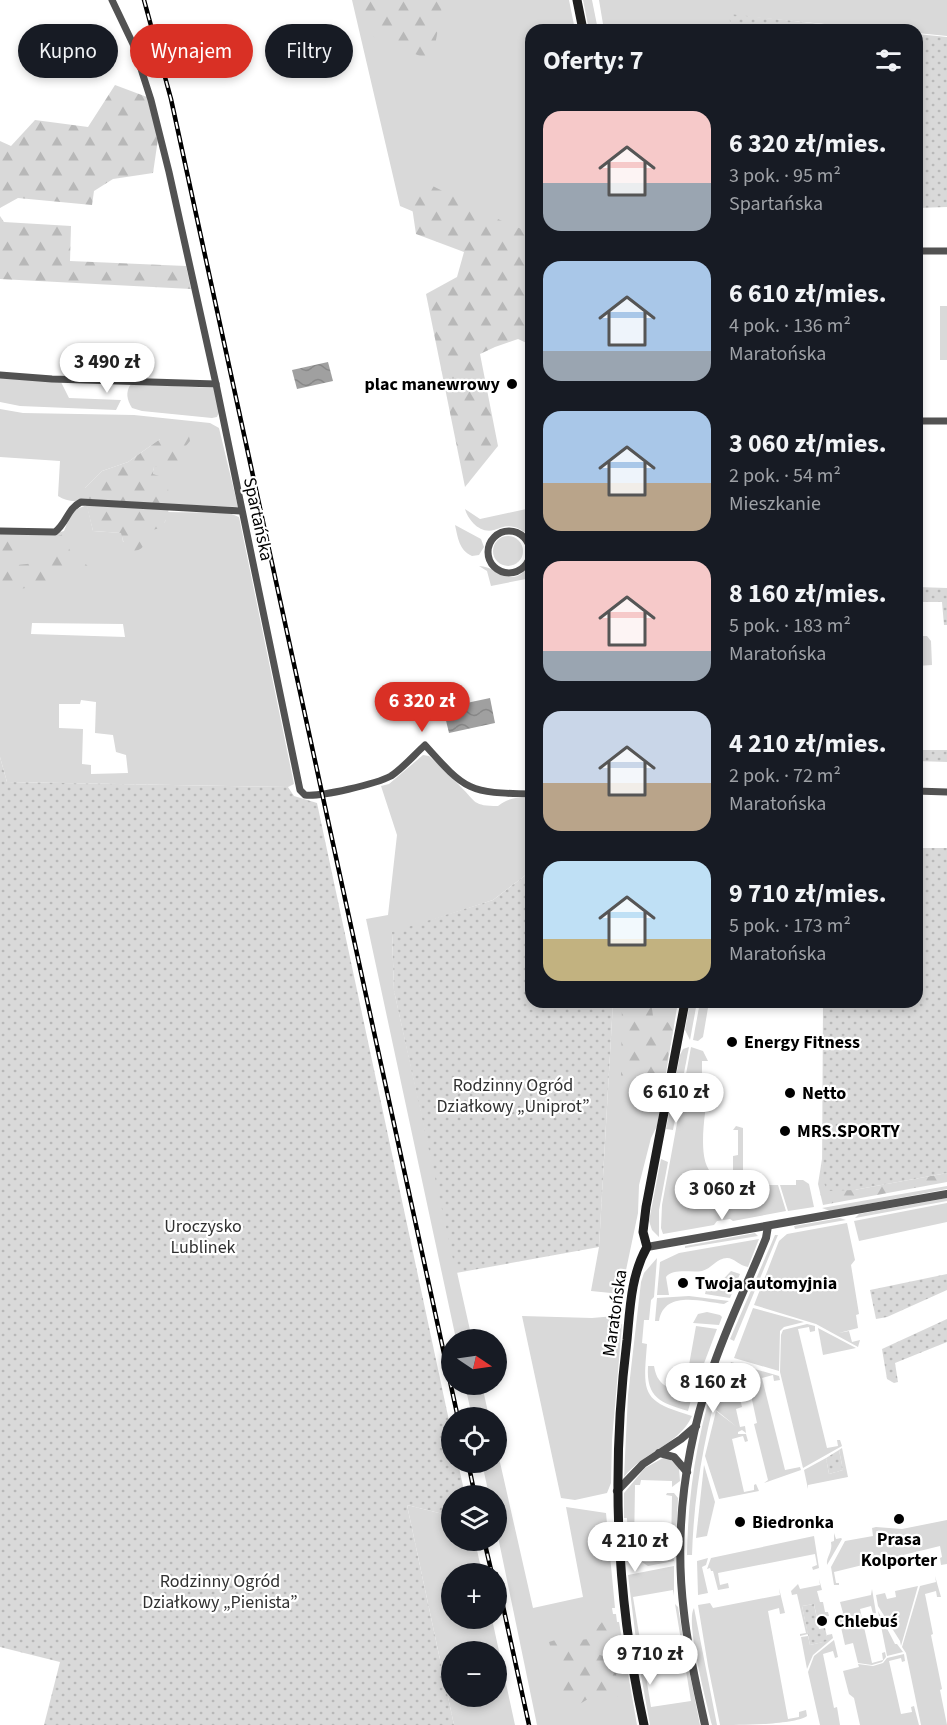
<!DOCTYPE html>
<html lang="pl">
<meta charset="utf-8">
<style>
body{margin:0;font-family:"Source Sans 3",sans-serif;background:#242831;color:#f1f3f6;height:100vh;display:flex;flex-direction:column;font-size:22px;white-space:nowrap}
*{box-sizing:border-box;margin:0}
p{font-size:20px;color:#9ea1a6}
.icon{flex:none;width:33px;height:33px;fill:none;stroke:currentColor;stroke-width:2;stroke-linecap:round;stroke-linejoin:round}
.map{position:relative;flex:1;overflow:hidden}
.drawer{position:absolute;left:525px;top:24px;width:398px;height:984px;display:flex;flex-direction:column;background:#171b24;border-radius:18px;box-shadow:0 3px 9px #0003}
.drawer>*{flex:none}
.top-card{position:absolute;left:18px;top:24px;width:417px;height:54px;display:flex;gap:12px}
.needle{width:39px;rotate:103deg}
.tools{position:absolute;left:441px;top:1329px;display:grid;gap:12px}
.tools a{display:grid;place-items:center;width:66px;height:66px;border-radius:50%;background:#171b24;box-shadow:0 3px 9px #0003;font-size:30px}
.price{position:absolute;translate:-50% -51px;padding:0 14px;border-radius:21px;background:#fff;color:#222;font-size:20px;line-height:39px;filter:drop-shadow(0 2px 3px #0008)}
.price::after{content:'';position:absolute;left:50%;top:36px;width:18px;height:14px;margin-left:-9px;background:inherit;clip-path:polygon(0 0,100% 0,50% 100%)}
.price.current{background:#d93025;color:#fff}
ul{padding:0;list-style:none}
li{display:flex;align-items:center;gap:18px;height:150px;padding:0 18px}
li span{display:grid;place-items:center;flex:none;width:168px;height:120px;border-radius:18px;color:#555}
li>.icon{margin-inline-start:auto}
span .icon{width:72px;height:72px;fill:#fffc;stroke-width:1}
li b{font-size:26px}
h2{display:flex;justify-content:space-between;align-items:center;height:72px;padding:0 18px;font-size:26px}
.pill{padding:0 21px;border-radius:27px;background:#171b24;box-shadow:0 3px 9px #0003;font-size:21px;line-height:54px}
.pill.current{background:#d93025;color:#fff}
.map>svg:first-child{display:block}
</style>
<div class="map">
<svg width="947" height="1725" viewBox="0 0 947 1725">
<defs>
<pattern id="forest-firs" width="22" height="20" patternUnits="userSpaceOnUse" patternTransform="scale(1.5)"><rect width="22" height="20" fill="#d9d9d9"/><path d="M5 1l3.5 6h-7zM16 11l3.5 6h-7z" fill="#b8b8b8"/></pattern>
<pattern id="park-dots" width="8" height="8" patternUnits="userSpaceOnUse" patternTransform="scale(1.5)"><rect width="8" height="8" fill="#d9d9d9"/><path d="M2 2h.1M6 6h.1" fill="none" stroke="#b8b8b8" stroke-width="1.8" stroke-linecap="round"/></pattern>
<pattern id="water-waves" width="16" height="10" patternUnits="userSpaceOnUse" patternTransform="scale(1.5)"><rect width="16" height="10" fill="#a0a0a0"/><path d="M0 5q4-4 8 0t8 0" fill="none" stroke="#888"/></pattern>
</defs>
<rect width="100%" height="100%" fill="#fff"/>
<g fill="#d9d9d9" fill-rule="evenodd">
<path d="M352 0H569L575 30H531V261L400 206Z"/>
<path d="M583 0H592L598 30H589Z"/>
<path d="M599 0H947V36L917 33 916 30H887L730 15 731 30H604Z"/>
<rect x="940" y="306" width="7" height="54"/>
<path d="M0 378 61 382 69 398 121 400 116 410 20 406 0 402Z"/>
<path d="M131 384 214 388 219 412 217 417 212 418 142 411 132 408C127 400 125 392 131 384Z"/>
<path d="M0 409 23 413 134 415 210 423 219 428 238 507 169 504 153 474 154 467H177L160 439 128 462 102 471 85 488V499C76 503 66 501 58 496L60 461 0 457Z"/>
<path d="M87 505 93 531 122 533 123 542 165 522 167 512 229 513 239 517 294 784 288 787 7 782 0 757V533H57L64 531 72 511ZM32 623 123 624 125 637 31 634ZM81 700 96 702 95 733 113 735 116 752 126 755 128 773 91 774V765L82 764 83 729 59 728V704H80Z"/>
<path d="M531 508V536C525 533 520 528 514 527 506 525 501 528 494 530 480 534 468 520 465 509L480 519Z"/>
<path d="M455 525 481 539 484 547 479 555 472 556C459 550 458 538 455 525Z"/>
<circle cx="508" cy="551" r="15"/>
<path d="M531 562V578L491 586 487 571 479 566C498 566 513 593 531 562Z"/>
<path d="M917 636H927L931 641 932 665 917 666Z"/>
<path d="M423 755 429 756C440 766 451 776 461 787 476 802 473 806 498 806 509 797 518 798 531 797V871L493 900 392 933 394 991 472 1339H456L366 919 388 915 397 835 381 786 389 784Z"/>
<path d="M613 1002H678L657 1126 651 1138 639 1185 638 1213 621 1294 591 1291 599 1247Z"/>
<path d="M690 1002H697L690 1040 685 1030Z"/>
<path d="M700 1002H709L703 1037 698 1041 693 1040Z"/>
<path d="M689 1047 673 1130 666 1129 680 1055 683 1049Z"/>
<path d="M691 1047 703 1051 708 1061H702V1090H708C706 1110 695 1163 714 1175 722 1179 733 1178 742 1179V1185H778L786 1211 733 1221 730 1219 717 1221 714 1225 663 1234 661 1228 662 1205Z"/>
<path d="M736 1126 743 1128V1170H733V1156L738 1155V1130H733Z"/>
<path d="M661 1159 668 1162 659 1210V1237L652 1230 649 1221Z"/>
<path d="M796 1180H803L809 1184 814 1207 788 1211 780 1185H796Z"/>
<path d="M947 1186V1189L830 1211 822 1208Z"/>
<path d="M947 1198V1201L855 1218 859 1214Z"/>
<path d="M947 1203V1222L859 1241 854 1221Z"/>
<path d="M840 1218 846 1220 795 1229 794 1226Z"/>
<path d="M847 1223 855 1260 851 1265 859 1314 856 1315 858 1328 839 1333 849 1331 852 1342 860 1340 858 1347 816 1324 754 1305 779 1241 787 1234Z"/>
<path d="M755 1233 758 1236 685 1248V1246Z"/>
<path d="M775 1235H778L734 1341 730 1339Z"/>
<path d="M759 1239 748 1267C740 1266 734 1258 727 1258 717 1258 711 1269 702 1271 691 1273 673 1268 666 1277L669 1295H657L660 1262 679 1253Z"/>
<path d="M657 1258 654 1297 651 1300 649 1320H644L642 1343 647 1344C643 1394 641 1401 692 1416 679 1445 643 1452 624 1477L628 1395 641 1282 644 1273Z"/>
<path d="M731 1271 740 1274 730 1298 705 1294 707 1286 710 1282 716 1287Z"/>
<path d="M689 1296 729 1301 724 1304C701 1301 664 1290 659 1321H655L657 1298Z"/>
<path d="M753 1308 804 1322 784 1327 780 1331 779 1371 734 1358Z"/>
<path d="M707 1312 720 1315 722 1317 719 1325 693 1323 698 1314Z"/>
<path d="M522 1316 592 1318 615 1316 622 1325 612 1440 611 1483 607 1493 575 1500 561 1498Z"/>
<path d="M807 1324 815 1326V1331L810 1332 809 1327 798 1329 827 1448 838 1446 837 1440H840L842 1446 803 1468 780 1372 781 1335 783 1330Z"/>
<path d="M696 1326 717 1329 700 1374 696 1373 697 1366 689 1365Z"/>
<path d="M818 1328 856 1348 823 1355Z"/>
<path d="M731 1362 779 1376 780 1380 774 1381 773 1375 762 1378 785 1470 800 1467 801 1470 764 1483 768 1480 754 1424 757 1423 749 1386 742 1384 729 1368Z"/>
<path d="M648 1366H654C658 1391 674 1386 689 1397L691 1400 688 1411C661 1403 646 1398 648 1366Z"/>
<path d="M719 1367 723 1370C705 1431 694 1491 692 1555H687C688 1491 698 1428 719 1367Z"/>
<path d="M726 1374C736 1385 739 1393 742 1407L736 1409 740 1427 745 1426 746 1433 742 1430 738 1432V1434H746L748 1441 745 1442 743 1436 732 1439 744 1492 754 1490V1485L756 1484 759 1491 719 1499 705 1456 716 1411 737 1427 716 1410Z"/>
<path d="M465 1385H482L489 1417H472Z"/>
<path d="M842 1448 848 1477 808 1485V1489L804 1470 826 1458 829 1474 843 1470 839 1450Z"/>
<path d="M497 1449 533 1608 583 1597 566 1507 606 1513 615 1608H612L613 1614H616L617 1622H619L637 1725H537L497 1532 496 1496 489 1495 482 1463 496 1462Z"/>
<path d="M663 1458H669L679 1468 680 1481 672 1487V1481L641 1480 640 1485H635L634 1549H638V1558L670 1559 671 1554 673 1555 674 1561 648 1566 642 1562H656L639 1559 629 1545 631 1544 630 1539H628L627 1518H624V1493L645 1468Z"/>
<path d="M704 1465 715 1502 707 1536 696 1538Z"/>
<path d="M667 1493H674L678 1498 676 1542 671 1549 672 1496 666 1495Z"/>
<path d="M407 1505 451 1516 452 1540 475 1541 482 1573 452 1574V1618L492 1619 515 1725H454ZM452 1652H496V1696H452Z"/>
<path d="M947 1520V1564L941 1565 940 1558 942 1557 940 1546 834 1572 836 1583H839V1585H834L831 1567 845 1541 873 1536 872 1528 876 1527 902 1529Z"/>
<path d="M834 1533 836 1539 841 1538 842 1539 827 1565C826 1556 833 1552 831 1542L834 1541Z"/>
<path d="M814 1536 819 1568 813 1570 812 1567 817 1565 815 1554 718 1573 720 1585 728 1583 729 1588 718 1590 713 1571H711L710 1568 707 1569 711 1558Z"/>
<path d="M708 1558 706 1565 702 1567 708 1593 698 1595 697 1561Z"/>
<path d="M674 1566V1596L673 1590 633 1597 651 1707 691 1701 675 1604 678 1607 685 1650 700 1725H650L639 1664 628 1575Z"/>
<path d="M935 1576 941 1597H937L936 1591 925 1594 933 1634 931 1635 942 1689 940 1690 947 1725H921L906 1653 902 1647 920 1586 936 1582Z"/>
<path d="M819 1579 822 1590 817 1591 820 1602H823L825 1612H828L829 1616 817 1618 814 1604 802 1606 808 1634 800 1636V1634L806 1633 797 1594 792 1595 791 1591 798 1584 800 1589 820 1585Z"/>
<path d="M918 1586 901 1646 900 1641 878 1606 876 1595 885 1593 887 1599 896 1597 895 1591Z"/>
<path d="M779 1588 785 1613 780 1614 779 1608 768 1611 788 1719 799 1717V1712L806 1710 807 1716C794 1725 740 1725 720 1725L708 1666 698 1605 710 1603 713 1608 780 1595Z"/>
<path d="M872 1589 876 1613 873 1614 871 1606 860 1609 872 1663 883 1660 882 1653 885 1652 886 1657 882 1662 872 1665 858 1663 853 1643 845 1645 838 1614 843 1613 840 1602 871 1595Z"/>
<path d="M694 1608 717 1725H712C707 1704 685 1622 694 1608Z"/>
<path d="M878 1611 895 1644H897L903 1652 887 1656Z"/>
<path d="M832 1634 833 1638 813 1655 807 1669 801 1637 808 1636 810 1645 827 1641V1635Z"/>
<path d="M834 1640 838 1657 835 1658 833 1651 823 1654 834 1708 837 1707 840 1725H820L808 1672 814 1656Z"/>
<path d="M904 1654 905 1661 902 1662 901 1658 889 1661 901 1714 912 1712 911 1707 914 1706 919 1725H860L854 1698 849 1694 843 1671 859 1667 858 1664 873 1666 883 1663 887 1658Z"/>
</g>
<g fill="url(#forest-firs)">
<path d="M361 0H446L442 8 432 61 374 37Z"/>
<path d="M115 85 147 97 158 139 153 173 113 179 94 191 92 205 18 198 0 208V141L11 146 35 120 88 127Z"/>
<path d="M407 173 502 221 531 233V345L518 339 495 347 480 354 498 446 465 487 426 294 457 277 464 252 416 234Z"/>
<path d="M0 216 4 222 71 226 70 261 186 266 191 289 0 279Z"/>
<path d="M180 432 189 435 190 441 185 447 184 461 177 467H154L153 474 165 478C170 490 172 515 162 526 158 530 153 529 148 531 146 546 142 553 126 551L121 533 93 531 85 499V488L102 471 128 462 160 439Z"/>
<path d="M69 532 70 538 67 545 72 554 81 552 87 555 81 562 87 565 91 575 87 581 79 577 71 567 62 566 57 582 20 589 0 584 1 543 6 539 15 545 17 555 14 560 17 565 36 563 47 571 49 568V549L44 534 55 537Z"/>
<path d="M622 1002H651L653 1016 674 1025 663 1083 658 1103 643 1111 634 1110 623 1099 621 1075Z"/>
<path d="M822 1159V1177L854 1190 947 1173V1182L823 1205 818 1184Z"/>
<path d="M607 1616 613 1628 595 1652 613 1662 621 1694 602 1708 588 1699 578 1705 564 1696 549 1642 571 1635 580 1640 588 1639Z"/>
</g>
<g fill="url(#park-dots)">
<path d="M729 14 876 30H731Z"/>
<path d="M917 34 947 37V207L917 208Z"/>
<path d="M917 587 947 588V625H944L942 602H917Z"/>
<path d="M917 697 923 750H947V762L917 761Z"/>
<path d="M0 757 7 782 288 787 294 796 317 803 451 1430 452 1462 458 1463 465 1495 452 1496 451 1516 407 1505 454 1725H44L60 1662 0 1647Z"/>
<path d="M917 848H947V1173L854 1190 827 1191 822 1177 823 1002H916Z"/>
<path d="M531 871V1002H613L599 1247 456 1273 394 991 392 932 493 900Z"/>
<path d="M947 1274V1290L887 1317 876 1319 870 1290Z"/>
<path d="M947 1319V1342L895 1363 898 1382 894 1383 887 1379 882 1349Z"/>
<path d="M839 1450 843 1470 829 1474 826 1458Z"/>
<path d="M814 1604 819 1629 825 1628 828 1641 810 1645 802 1606Z"/>
</g>
<g fill="url(#water-waves)">
<path d="M328 362 333 381 297 389 292 370Z"/>
<path d="M490 698 495 723 449 733 443 708Z"/>
</g>
<g fill="none" stroke-linecap="round" stroke-linejoin="round">
<g stroke="#525252" stroke-width="7">
<path d="M112 0 133 44 151 100 169 172 216 384 300 790 305 795C321 797 376 784 391 776 403 768 414 755 425 745 466 791 469 793 531 794"/>
<path d="M916 251H947"/>
<path d="M0 375 52 379 216 384"/>
<path d="M916 421H947"/>
<path d="M0 531 55 532C67 523 67 509 81 502L241 511"/>
<circle cx="509" cy="552" r="21"/>
<path d="M916 791 947 792"/>
</g>
<g stroke="#525252" stroke-width="8">
<path d="M647 1247 947 1194"/>
<path d="M659 1453 674 1457 687 1472"/>
<path d="M617 1491 643 1464 681 1439 696 1426"/>
<path d="M705 1725C697 1688 688 1651 684 1613 674 1532 685 1450 711 1373 726 1327 748 1283 766 1238L768 1226"/>
</g>
<g stroke="#1f1f1f" stroke-width="9">
<path d="M577 0 583 30"/>
<path d="M644 1725C616 1598 611 1469 627 1340 630 1308 631 1275 647 1247L643 1232 646 1207 685 1002"/>
</g>
<defs>
<g id="rail">
<path d="M144 0 171 99 458 1418"/>
<path d="M468 1462 475 1496"/>
<path d="M484 1540 492 1574"/>
<path d="M496 1574 529 1725"/>
</g>
</defs>
<use href="#rail" stroke="#000" stroke-width="4.5"/>
<use href="#rail" stroke="#fff" stroke-width="2" stroke-dasharray="7" stroke-linecap="butt"/>
</g>
<g fill="#000" stroke="#fff" stroke-width="2">
<circle cx="512" cy="384" r="6"/>
<circle cx="732" cy="1042" r="6"/>
<circle cx="790" cy="1093" r="6"/>
<circle cx="785" cy="1131" r="6"/>
<circle cx="683" cy="1283" r="6"/>
<circle cx="899" cy="1519" r="6"/>
<circle cx="740" cy="1522" r="6"/>
<circle cx="822" cy="1621" r="6"/>
</g>
<g text-anchor="middle" dominant-baseline="central" stroke-width="4.5" stroke-linejoin="round" paint-order="stroke">
<g font-size="18" font-weight="bold" fill="#000" stroke="#fff" text-anchor="start">
<text x="500" y="384" text-anchor="end">plac manewrowy</text>
<text x="744" y="1042">Energy Fitness</text>
<text x="802" y="1093">Netto</text>
<text x="797" y="1131">MRS.SPORTY</text>
<text x="695" y="1283">Twoja automyjnia</text>
<text x="752" y="1522">Biedronka</text>
<text x="899" y="1539" text-anchor="middle">Prasa<tspan x="899" dy="21">Kolporter</tspan></text>
<text x="834" y="1621">Chlebuś</text>
</g>
<g font-size="18" fill="#000" stroke="#fff">
<text transform="translate(258 519) rotate(78)">Spartańska</text>
<text transform="translate(615 1313) rotate(-82)">Maratońska</text>
</g>
<g font-size="18" fill="#303030" stroke="#fff">
<text x="513" y="1085">Rodzinny Ogród<tspan x="513" dy="21">Działkowy „Uniprot”</tspan></text>
<text x="203" y="1226">Uroczysko<tspan x="203" dy="21">Lublinek</tspan></text>
<text x="220" y="1581">Rodzinny Ogród<tspan x="220" dy="21">Działkowy „Pienista”</tspan></text>
</g>
</g>
</svg>
<div class="tools">
<a><svg class="needle" viewBox="-14 -14 28 28"><path d="M0-13l5 13h-10z" fill="#e53935"/><path d="M0 13l5-13h-10z" fill="#9ea1a6"/></svg></a>
<a><svg class="icon" aria-label="locate" viewBox="0 0 24 24"><circle cx="12" cy="12" r="6"/><path d="M12 2v4M12 18v4M2 12h4M18 12h4"/></svg></a>
<a><svg class="icon" aria-label="layers" viewBox="0 0 24 24"><path d="M12 4l9 5-9 5-9-5zM3 14l9 5 9-5"/></svg></a>
<a>+</a>
<a>−</a>
</div>
<b class="price" style="left:107px;top:394px">3 490 zł</b>
<b class="price current" style="left:422px;top:733px">6 320 zł</b>
<b class="price" style="left:676px;top:1124px">6 610 zł</b>
<b class="price" style="left:722px;top:1221px">3 060 zł</b>
<b class="price" style="left:713px;top:1414px">8 160 zł</b>
<b class="price" style="left:635px;top:1573px">4 210 zł</b>
<b class="price" style="left:650px;top:1686px">9 710 zł</b>
<div class="top-card">
<a class="pill">Kupno</a>
<a class="pill current">Wynajem</a>
<a class="pill">Filtry</a>
</div>
<section class="drawer">
<h2>Oferty: 7<svg class="icon" aria-label="filters" viewBox="0 0 24 24"><path d="M4 7h16M4 17h16"/><circle cx="9" cy="7" r="2"/><circle cx="15" cy="17" r="2"/></svg></h2>
<ul>
<li><span style="background:linear-gradient(#f6c9c9 60%,#9aa5b1 0)"><svg class="icon" aria-label="home" viewBox="0 0 24 24"><path d="M3 11l9-7 9 7M6 9v11h12V9"/></svg></span><div><b>6 320 zł/mies.</b><p>3 pok. · 95 m²</p><p>Spartańska</p></div></li>
<li><span style="background:linear-gradient(#a9c7e8 75%,#9aa5b1 0)"><svg class="icon" aria-label="home" viewBox="0 0 24 24"><path d="M3 11l9-7 9 7M6 9v11h12V9"/></svg></span><div><b>6 610 zł/mies.</b><p>4 pok. · 136 m²</p><p>Maratońska</p></div></li>
<li><span style="background:linear-gradient(#a9c7e8 60%,#b9a48a 0)"><svg class="icon" aria-label="home" viewBox="0 0 24 24"><path d="M3 11l9-7 9 7M6 9v11h12V9"/></svg></span><div><b>3 060 zł/mies.</b><p>2 pok. · 54 m²</p><p>Mieszkanie</p></div></li>
<li><span style="background:linear-gradient(#f6c9c9 75%,#9aa5b1 0)"><svg class="icon" aria-label="home" viewBox="0 0 24 24"><path d="M3 11l9-7 9 7M6 9v11h12V9"/></svg></span><div><b>8 160 zł/mies.</b><p>5 pok. · 183 m²</p><p>Maratońska</p></div></li>
<li><span style="background:linear-gradient(#c9d6e8 60%,#b9a48a 0)"><svg class="icon" aria-label="home" viewBox="0 0 24 24"><path d="M3 11l9-7 9 7M6 9v11h12V9"/></svg></span><div><b>4 210 zł/mies.</b><p>2 pok. · 72 m²</p><p>Maratońska</p></div></li>
<li><span style="background:linear-gradient(#bfe0f5 65%,#c2b280 0)"><svg class="icon" aria-label="home" viewBox="0 0 24 24"><path d="M3 11l9-7 9 7M6 9v11h12V9"/></svg></span><div><b>9 710 zł/mies.</b><p>5 pok. · 173 m²</p><p>Maratońska</p></div></li>
</ul>
</section>
</div>
